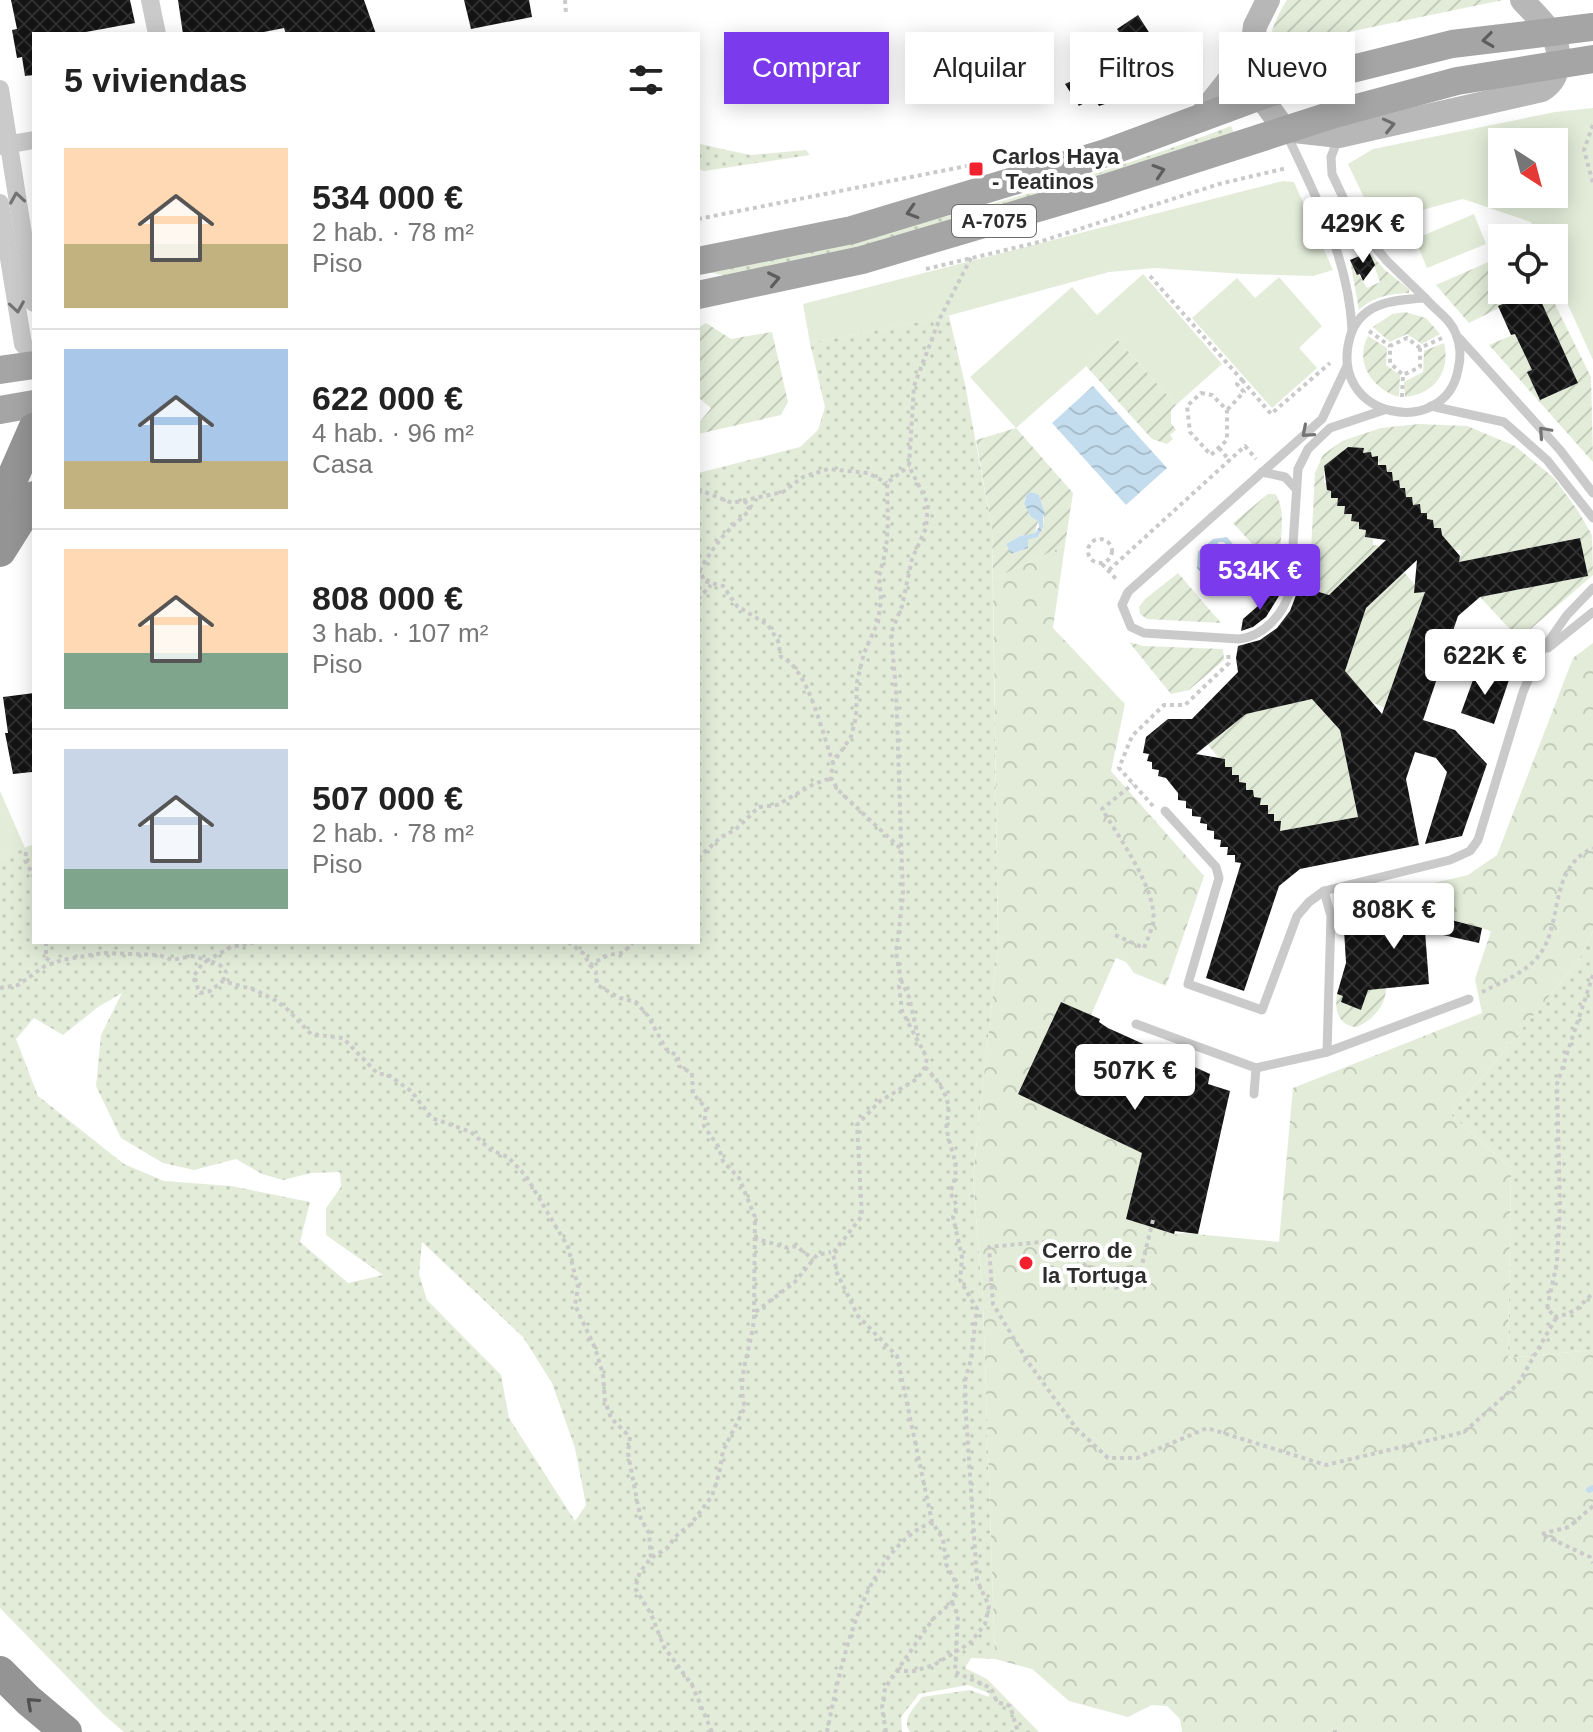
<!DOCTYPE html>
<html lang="es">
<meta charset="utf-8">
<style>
body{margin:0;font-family:Arial,sans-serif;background:#f6f6f6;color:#222;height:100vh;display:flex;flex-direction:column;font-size:30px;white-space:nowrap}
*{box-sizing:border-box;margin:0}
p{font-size:26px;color:#767676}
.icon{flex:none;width:44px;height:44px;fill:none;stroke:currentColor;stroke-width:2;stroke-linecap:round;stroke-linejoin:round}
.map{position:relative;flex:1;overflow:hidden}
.side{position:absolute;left:32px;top:32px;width:668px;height:912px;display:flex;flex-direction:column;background:#fff;border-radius:0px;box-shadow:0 4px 20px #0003}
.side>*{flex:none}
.banner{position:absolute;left:724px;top:32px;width:748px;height:72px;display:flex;gap:16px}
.needle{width:52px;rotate:144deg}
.controls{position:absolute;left:1488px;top:128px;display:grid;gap:16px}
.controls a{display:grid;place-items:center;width:80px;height:80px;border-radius:0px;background:#fff;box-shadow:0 4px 20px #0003;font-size:40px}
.price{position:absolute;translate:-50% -68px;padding:0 18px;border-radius:8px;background:#fff;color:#222;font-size:26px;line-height:52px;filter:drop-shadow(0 2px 4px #0008)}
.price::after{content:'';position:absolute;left:50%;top:48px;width:24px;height:18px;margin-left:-12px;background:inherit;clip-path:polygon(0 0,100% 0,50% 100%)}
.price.on{background:#7c3aed;color:#fff}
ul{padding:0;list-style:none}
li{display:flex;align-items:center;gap:24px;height:200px;padding:0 32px}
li+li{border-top:2px solid #e0e0e0}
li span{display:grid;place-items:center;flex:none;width:224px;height:160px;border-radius:0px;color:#555}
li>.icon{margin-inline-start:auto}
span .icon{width:96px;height:96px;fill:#fffc;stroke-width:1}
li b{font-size:34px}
h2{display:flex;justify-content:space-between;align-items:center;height:96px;padding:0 32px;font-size:34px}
.chip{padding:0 28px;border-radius:0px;background:#fff;box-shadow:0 4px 20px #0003;font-size:28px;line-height:72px}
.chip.on{background:#7c3aed;color:#fff}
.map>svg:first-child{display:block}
</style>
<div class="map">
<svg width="1593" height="1732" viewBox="0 0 1593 1732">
<defs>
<pattern id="grass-dots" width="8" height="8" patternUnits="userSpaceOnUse" patternTransform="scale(2)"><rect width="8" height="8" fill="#e3ecd9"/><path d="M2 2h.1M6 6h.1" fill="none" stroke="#c3cbbb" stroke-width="1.8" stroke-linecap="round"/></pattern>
<pattern id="forest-crowns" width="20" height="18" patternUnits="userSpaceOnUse" patternTransform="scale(2)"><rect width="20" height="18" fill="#e3ecd9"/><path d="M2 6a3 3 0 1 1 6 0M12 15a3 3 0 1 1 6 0" fill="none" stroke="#c3cbbb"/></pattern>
<pattern id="garden-furrows" width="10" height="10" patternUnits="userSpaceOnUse" patternTransform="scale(2)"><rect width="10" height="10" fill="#e3ecd9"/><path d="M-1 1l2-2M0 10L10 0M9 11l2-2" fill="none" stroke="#c3cbbb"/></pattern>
<pattern id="water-waves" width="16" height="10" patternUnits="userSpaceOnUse" patternTransform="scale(2)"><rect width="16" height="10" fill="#c4ddee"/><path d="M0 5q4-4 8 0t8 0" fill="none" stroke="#a9becc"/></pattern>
<pattern id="building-cross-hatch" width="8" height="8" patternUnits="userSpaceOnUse" patternTransform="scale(2)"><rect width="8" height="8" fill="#141414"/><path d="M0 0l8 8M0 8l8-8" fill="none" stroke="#2e2e2e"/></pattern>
</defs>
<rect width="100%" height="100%" fill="#fff"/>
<g fill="url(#grass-dots)" fill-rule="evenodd">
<path d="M1231 126 1235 135 899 240 728 276 708 272C885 234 1062 191 1231 126Z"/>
<path d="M700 144 750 155 806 150 810 155 704 171 698 169Z"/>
<path d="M949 316 965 384 992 530 998 947 973 1177 983 1302 995 1659 971 1658 965 1668 987 1679 1039 1732H910C901 1719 914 1708 922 1697L970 1690 989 1697V1693L968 1685 919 1694 901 1717 902 1732H124L103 1714 0 1608V858L34 844V942H698V473L800 447 818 430 825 407 810 343ZM122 993 101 1035 96 1086 121 1138 163 1163 194 1170 236 1159 262 1174 283 1180 311 1173 340 1172 341 1187 326 1208V1235L383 1275 348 1283 300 1242 310 1202 231 1186 164 1181 124 1164 38 1096 16 1039 34 1018 63 1035 98 1007ZM422 1242 523 1337 552 1383 575 1448 586 1505 575 1521 509 1418 501 1375 427 1300 419 1274Z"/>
<path d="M1593 931V1350L1508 1358 1511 1168 1451 1115 1579 960Z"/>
</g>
<path fill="url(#forest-crowns)" d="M1065 545 1053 628 1125 704 1111 771 1204 876 1166 986 1134 973 1126 962 1116 958 1091 1015 1061 1002 1025 1081 1142 1153 1126 1219 1174 1234 1185 1233 1279 1242 1293 1088 1482 1013 1475 979 1491 931 1418 910 1416 896 1434 883 1468 875 1497 855 1573 658 1593 643V931L1579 960 1451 1115 1511 1168 1508 1358 1593 1350V1732H1182L1180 1719 1167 1706 1152 1705 1128 1717 1069 1701 1032 1669 995 1659 983 1302 973 1177 998 947 993 579Z"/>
<g fill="#e3ecd9" fill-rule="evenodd">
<path d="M1593 108V360L1554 274V238H1538L1531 222 1463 199 1399 216 1380 231 1348 164 1373 149 1555 112ZM1502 142H1554V194H1502Z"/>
<path d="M1283 181 1294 182 1333 270 1313 276 1243 274 1155 268 1109 272 940 318 810 343 803 304Z"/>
<path d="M1474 214 1486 244 1427 268 1415 239Z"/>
<path d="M1143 274 1222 364 1176 405 1117 339 1016 428 970 377 1072 287 1097 315Z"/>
<path d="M1279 277 1322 326 1299 348 1317 368 1272 408 1192 318 1237 278 1255 298Z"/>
<path d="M0 791 25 848 0 858Z"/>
</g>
<g fill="url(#garden-furrows)" fill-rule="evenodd">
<path d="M1287 0H1503L1300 42 1265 61C1269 39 1274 19 1287 0Z"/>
<path d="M1369 252 1385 270 1409 289V293C1390 294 1374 296 1359 310L1350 260 1367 288 1380 282Z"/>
<path d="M1502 256V290H1535L1469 323 1436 285Z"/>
<path d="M1536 290H1548L1591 377 1593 462 1489 345 1515 334 1532 370 1528 373 1540 400 1578 383Z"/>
<path d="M1405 312 1426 318 1440 334 1422 344 1407 334 1390 342 1373 327 1392 314Z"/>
<path d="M706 323 731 339 772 332 788 402 781 415 698 434V424L711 408 698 397V328Z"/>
<path d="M1368 336 1387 348 1386 365 1400 375 1399 397C1372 389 1354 362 1368 336Z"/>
<path d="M1117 339 1176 405 1171 410V423L1176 430 1170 435 1173 439 1167 444 1152 439 1086 366Z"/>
<path d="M1444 343C1451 372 1434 394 1405 397L1404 382 1423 372 1424 351Z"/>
<path d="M1419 424 1467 426 1515 446 1554 478 1578 511 1592 535 1593 575 1519 639 1480 597 1587 576 1580 538 1459 562 1461 550H1455L1442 535 1441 528H1434L1433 520 1427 519 1426 513H1421L1419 505H1413L1412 498 1406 497 1405 489 1399 488V480L1393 481 1387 472 1386 465H1379L1378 457H1372L1371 452 1363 453 1364 448 1347 447 1342 451 1344 453 1324 466V482L1327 483V490L1331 491V497L1338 498 1337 505 1345 506 1344 514H1352L1351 521 1359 522V529L1366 530 1365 537 1373 538V545L1380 546 1329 595 1309 589 1315 473 1323 455 1342 441 1381 428Z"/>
<path d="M1016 428 1073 493 1065 545 993 579 992 530 976 440ZM1031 492 1039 495C1044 509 1047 523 1038 537L1028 540V548L1011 554 1006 544 1020 536 1035 533 1038 521 1031 517 1024 502 1027 494Z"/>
<path d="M1268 494H1275C1288 508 1279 552 1277 571L1233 523Z"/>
<path d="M1404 572 1415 585 1414 592H1425L1384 708 1372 702 1345 671 1366 608Z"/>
<path d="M1178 573 1221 623 1147 619 1140 614 1139 607 1145 599Z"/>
<path d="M1129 642 1143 646 1223 649 1224 660 1189 690 1171 694Z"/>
<path d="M1312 699 1340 730 1358 817 1280 831 1281 821H1274V814H1268L1260 805 1261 798 1254 797 1253 790H1246V783L1239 782V775H1232V767H1225V759L1219 758 1208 745 1246 714Z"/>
<path d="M1386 974C1389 999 1380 1016 1357 1027 1339 1026 1334 1011 1337 994L1343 996 1341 1002 1361 1009 1367 992 1342 982Z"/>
</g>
<g fill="url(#water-waves)">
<path d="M1093 386 1167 468 1126 505 1052 423Z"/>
<path d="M1031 492 1039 495 1045 514 1043 517V527L1038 537 1028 540V548L1011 554 1006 544 1020 536 1035 533 1039 527 1038 521 1031 517 1024 503 1027 494Z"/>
<path d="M1227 537 1246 560 1244 567 1224 542H1218V546L1242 576 1230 587 1204 557 1200 556V562L1221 588H1214L1197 568 1198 552 1213 539Z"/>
</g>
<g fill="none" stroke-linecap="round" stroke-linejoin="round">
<path stroke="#c4ddee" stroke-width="6" d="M1589 1490 1593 1488"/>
</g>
<g fill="url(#building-cross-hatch)" fill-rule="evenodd">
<path d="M11 0H130L135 23 75 34H34V75L25 76 22 57 17 58 12 30 17 29Z"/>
<path d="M178 0H364L376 34H286L284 28 254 34H183Z"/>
<path d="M464 0H529L532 17 471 29Z"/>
<path d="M1138 15 1152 37 1133 51 1152 80 1131 95 1099 106 1094 98 1079 106 1065 84 1106 65 1130 49 1117 29Z"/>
<path d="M1369 252 1375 265 1363 281 1360 274 1357 275 1350 260Z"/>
<path d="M1536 290 1578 383 1540 400 1527 372 1532 370 1515 334 1511 335 1498 306Z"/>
<path d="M1348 447 1364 448 1363 453 1371 452 1372 457 1378 456V465H1386L1387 472H1392L1393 481 1399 480 1400 488H1405L1406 497H1412L1413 505 1420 504 1421 513H1427V519L1433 520 1434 528H1441L1442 535 1460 556 1459 562 1580 538 1588 576 1480 597 1458 616 1423 720 1455 730 1487 764 1462 836 1425 844 1447 772 1436 758 1415 752 1406 779 1419 845 1300 869 1279 886 1244 991 1206 978 1241 863 1235 862V855H1227L1228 847H1220L1221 840 1214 839V831L1207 830V824L1200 823 1201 817 1192 816V809L1186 808V801L1178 800V793L1166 778 1158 776 1159 770 1152 769V762L1147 761 1149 754 1143 753 1146 737 1168 719H1192L1238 672 1236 658 1238 646 1260 640 1277 628 1290 611 1298 590 1309 589 1329 595 1386 540 1365 537 1366 530 1359 529V522L1351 521 1352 514H1344L1345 506H1337L1338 498H1331V491L1327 490 1324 466ZM1417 560 1414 593 1425 592 1382 714 1345 671 1366 608ZM1312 699 1340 730 1358 817 1280 831 1281 821H1274V814H1268V805H1260L1261 798 1254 797 1253 790H1246V783L1239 782V775H1232V767H1225V759L1196 754 1246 714Z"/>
<path d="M1282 591 1266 617 1253 627 1241 631 1243 619 1274 592Z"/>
<path d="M1477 669 1509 680 1494 724 1461 713Z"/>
<path d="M34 693V768L32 772 13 774 5 733H8L3 697Z"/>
<path d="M1416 896 1420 919 1436 916 1482 928 1479 943 1425 931 1429 984 1368 990 1361 1010 1341 1002 1343 996 1337 994 1346 963 1344 929 1393 922 1388 903Z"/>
<path d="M1061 1002 1100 1019 1099 1022 1108 1028 1210 1074 1208 1084 1230 1091 1198 1234 1175 1231 1174 1234 1126 1219 1142 1153 1018 1094Z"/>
</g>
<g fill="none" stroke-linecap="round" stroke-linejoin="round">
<g stroke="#cacaca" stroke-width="4" stroke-dasharray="4 4" stroke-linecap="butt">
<path d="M565 0 566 14"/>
<path d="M1176 100 1187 87 1196 83"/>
<path d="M1593 125 1584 150 1593 183"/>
<path d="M698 219 982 163"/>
<path d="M926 269 1039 242 1219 184 1287 168"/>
<path d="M1150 276 1242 380 1237 384 1244 392 1227 410"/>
<path d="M1369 331 1390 346"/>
<path d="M1420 348 1407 338 1390 346V363L1403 375 1420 367V348L1442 338"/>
<path d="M1242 380 1271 414 1330 363"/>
<path d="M1201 393 1212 395 1227 410V440L1211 455 1190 432 1187 406Z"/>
<path d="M1402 397 1403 375"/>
<path d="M1219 448 1230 461"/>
<path d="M698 489 732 503 783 492 803 477 828 469 868 473 887 483"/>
<path d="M744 501 751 506C745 518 736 521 728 531 717 542 708 556 700 570L704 581 723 586 737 606 768 625 778 641 781 657C808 667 823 736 833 763"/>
<circle cx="1100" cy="551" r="12"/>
<path d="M1102 564 1118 581"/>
<path d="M1109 570 1245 446 1256 459"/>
<path d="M698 599 711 585"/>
<path d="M1153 806 1119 768 1132 736 1164 705H1185L1229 663 1228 652"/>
<path d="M900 848 838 790 831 778 833 763 851 737 856 717 857 682 864 653 878 622 881 600 879 576 886 550 888 522 887 483 909 466"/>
<path d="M26 852 25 860 34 877"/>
<path d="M698 858 721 837 735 830 759 807 777 805 814 784 831 778"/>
<path d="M1115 935 1144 948C1147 940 1151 932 1153 924 1159 892 1118 836 1102 809L1133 784"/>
<path d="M46 942V958L53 963"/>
<path d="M568 942 583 953 590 965 608 955 623 953 633 942"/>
<path d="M590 965 596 972 597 985 620 998 636 1002 648 1016 666 1049 678 1056 679 1066 692 1073 693 1094 706 1108 704 1126 718 1146 723 1161 739 1178 755 1217 754 1312"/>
<path d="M1593 975 1557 1084 1560 1206 1557 1263 1547 1308 1556 1318 1576 1310 1593 1293"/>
<path d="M901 980 909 997 918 1036"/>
<path d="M223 981 226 972 220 965 208 960 202 964 193 977 200 993 210 991 223 981 255 990 275 1000 287 1009 311 1034 343 1038 377 1073 390 1076 411 1091 432 1118 471 1132 491 1150 508 1157 526 1176 568 1247 578 1287 575 1305 595 1348 603 1374 605 1401 611 1418 630 1437 628 1453 638 1506 641 1519 649 1533 651 1558"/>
<path d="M0 988 18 985 45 966 62 960 103 953 159 955 172 960 192 956 208 960 231 947 256 942"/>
<path d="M1482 992C1501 982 1526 973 1539 955 1564 924 1547 869 1593 848"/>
<path d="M1153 1220 1140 1273 1116 1288 1052 1241 989 1247 993 1304 1028 1362 1076 1428 1108 1458H1137L1207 1428 1326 1465 1464 1432 1518 1384 1556 1318"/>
<path d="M754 1238 788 1248 796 1246 813 1259"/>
<path d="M1593 1506 1569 1527 1541 1534 1590 1557 1593 1563"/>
<path d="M952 1602 958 1615 955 1672 991 1688 997 1702 1010 1706 1018 1732"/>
<path d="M896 1671H914L934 1665 970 1643 985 1624 989 1606 977 1580 966 1415 965 1381 971 1359 977 1309 960 1280 962 1257 953 1217 957 1206 950 1192C962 1166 952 1156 947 1131 945 1122 950 1114 948 1105 946 1091 935 1077 925 1067"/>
<path d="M712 1732 692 1685 664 1647 651 1614 635 1588 640 1572 651 1558 666 1549 677 1535 691 1524 712 1496 719 1474 723 1451 745 1407C735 1375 754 1345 754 1313L795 1282 817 1255 831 1252"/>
<path d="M827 1732C841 1664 862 1552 932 1522"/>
<path d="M886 1732 882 1708 885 1688 933 1619 952 1602 957 1585 946 1564 943 1539 932 1522 897 1356 858 1316 837 1273 833 1253 862 1216 857 1125 880 1101 917 1079 925 1067 927 1058 902 1011 899 986 901 980 896 953 903 896 896 690 891 633 902 606 912 559 926 528 928 504 909 466 914 386 940 318 971 258"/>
<path d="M1333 1732H1341"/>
</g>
<g stroke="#cacaca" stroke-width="9">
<path d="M1286 133C1316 196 1349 260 1352 330"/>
<path d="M1338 139 1331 157 1332 174 1355 223 1387 261 1425 298"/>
<path d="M1425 298C1436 311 1450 318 1456 334 1461 346 1461 358 1458 370 1445 440 1327 419 1350 337 1360 302 1394 300 1425 298Z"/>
<path d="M1459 338 1560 450 1593 493"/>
<path d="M1347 366 1322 419 1128 592 1122 605 1131 627 1144 633 1239 639C1264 636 1284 614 1290 590L1298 469 1308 449 1330 428 1384 410"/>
<path d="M1431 406 1504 422 1547 460 1593 518"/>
<path d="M1262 472 1285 477 1296 489"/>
<path d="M1548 648 1593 612"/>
<path d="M1165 811 1216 867 1219 878 1188 984 1262 1010 1297 916 1309 902 1324 891 1450 860 1470 851 1478 840 1523 692 1539 655 1567 615 1593 588"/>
<path d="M1324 891 1331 916 1327 1052 1469 999"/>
<path d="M1136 1024 1256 1068 1327 1052"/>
<path d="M1254 1094 1256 1068"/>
</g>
<g stroke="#cacaca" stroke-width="18">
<path d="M150 0 157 34"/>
<path d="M0 89 34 303"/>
<path d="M0 146 34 140"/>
<path d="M0 203 23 344 31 353 33 365"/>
</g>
<g stroke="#b7b7b7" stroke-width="24">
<path d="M1268 0 1255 26 1251 57 1260 96 1285 130 1339 136 1542 90C1553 83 1556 76 1558 64 1562 36 1540 20 1522 0"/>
<path d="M1199 118 1229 80 1252 41"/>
</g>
<g stroke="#a5a5a5" stroke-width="28">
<path d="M698 261 852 230 1106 153 1260 96 1328 75 1452 44 1593 27"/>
<path d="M698 295 862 260 1105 188 1338 113 1457 81 1593 59"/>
<path d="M0 370 34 365"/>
<path d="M0 410 34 404"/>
</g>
<g stroke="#949494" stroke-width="32">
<path d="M0 506 34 429"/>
<path d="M0 551 34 497"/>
<path d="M0 1672 28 1700 66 1732"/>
</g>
</g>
<defs><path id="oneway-chevron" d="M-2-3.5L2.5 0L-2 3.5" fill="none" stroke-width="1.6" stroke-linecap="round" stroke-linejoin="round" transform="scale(2)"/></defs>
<g stroke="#5d5d5d">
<use href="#oneway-chevron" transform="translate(1488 40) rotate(173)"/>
<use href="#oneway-chevron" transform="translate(1159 171) rotate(-18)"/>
<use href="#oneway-chevron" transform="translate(912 212) rotate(163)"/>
<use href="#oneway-chevron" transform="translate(774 279) rotate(-12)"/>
</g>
<use stroke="#6b6b6b" href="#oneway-chevron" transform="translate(1389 125) rotate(-13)"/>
<g stroke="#747474">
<use href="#oneway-chevron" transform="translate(17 198) rotate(-99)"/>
<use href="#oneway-chevron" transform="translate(17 307) rotate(81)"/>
<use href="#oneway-chevron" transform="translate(1307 432) rotate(139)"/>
<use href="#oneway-chevron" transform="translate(1544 432) rotate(-132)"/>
</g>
<use stroke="#515151" href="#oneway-chevron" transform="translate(32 1703) rotate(-138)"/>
<g fill="#f3212e" stroke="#fff" stroke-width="3">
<rect x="968" y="161" width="16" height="16" rx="4"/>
<circle cx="1026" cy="1263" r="8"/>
</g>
<g text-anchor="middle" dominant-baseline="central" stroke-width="8" stroke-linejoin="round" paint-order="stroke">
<rect fill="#fff" stroke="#6c6c6c" stroke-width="2" x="952" y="205" width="84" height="32" rx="6"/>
<g font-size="20" font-weight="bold" fill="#2d2d2d">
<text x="994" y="221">A-7075</text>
</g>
<g font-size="22" font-weight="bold" fill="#2d2d2d" stroke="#fff" text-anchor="start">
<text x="992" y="156">Carlos Haya<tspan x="992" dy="25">- Teatinos</tspan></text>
<text x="1042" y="1250">Cerro de<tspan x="1042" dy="25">la Tortuga</tspan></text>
</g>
</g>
</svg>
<div class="controls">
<a><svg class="needle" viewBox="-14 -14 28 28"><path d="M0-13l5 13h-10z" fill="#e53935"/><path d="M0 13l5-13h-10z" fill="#767676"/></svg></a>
<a><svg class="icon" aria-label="locate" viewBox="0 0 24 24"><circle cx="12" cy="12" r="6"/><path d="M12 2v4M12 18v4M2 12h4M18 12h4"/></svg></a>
</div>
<b class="price" style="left:1363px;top:265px">429K €</b>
<b class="price on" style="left:1260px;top:612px">534K €</b>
<b class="price" style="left:1485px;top:697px">622K €</b>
<b class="price" style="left:1394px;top:951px">808K €</b>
<b class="price" style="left:1135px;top:1112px">507K €</b>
<div class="banner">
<a class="chip on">Comprar</a>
<a class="chip">Alquilar</a>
<a class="chip">Filtros</a>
<a class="chip">Nuevo</a>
</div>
<section class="side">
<h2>5 viviendas<svg class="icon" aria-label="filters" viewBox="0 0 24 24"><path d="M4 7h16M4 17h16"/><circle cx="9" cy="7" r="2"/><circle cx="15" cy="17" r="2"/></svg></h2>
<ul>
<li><span style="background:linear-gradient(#ffd9b3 60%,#c2b280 0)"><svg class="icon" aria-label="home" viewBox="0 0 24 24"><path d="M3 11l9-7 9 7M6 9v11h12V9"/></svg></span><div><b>534 000 €</b><p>2 hab. · 78 m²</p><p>Piso</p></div></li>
<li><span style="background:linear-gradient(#a9c7e8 70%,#c2b280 0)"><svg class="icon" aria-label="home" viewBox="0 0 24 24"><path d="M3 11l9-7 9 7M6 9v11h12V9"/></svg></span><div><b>622 000 €</b><p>4 hab. · 96 m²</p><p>Casa</p></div></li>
<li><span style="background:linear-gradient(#ffd9b3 65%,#7fa58c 0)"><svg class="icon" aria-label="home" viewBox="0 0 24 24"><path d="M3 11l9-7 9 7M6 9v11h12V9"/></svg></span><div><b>808 000 €</b><p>3 hab. · 107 m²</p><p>Piso</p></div></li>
<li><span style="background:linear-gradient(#c9d6e8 75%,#7fa58c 0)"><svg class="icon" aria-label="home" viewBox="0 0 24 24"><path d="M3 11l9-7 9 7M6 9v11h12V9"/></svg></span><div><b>507 000 €</b><p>2 hab. · 78 m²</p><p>Piso</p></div></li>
</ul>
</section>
</div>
